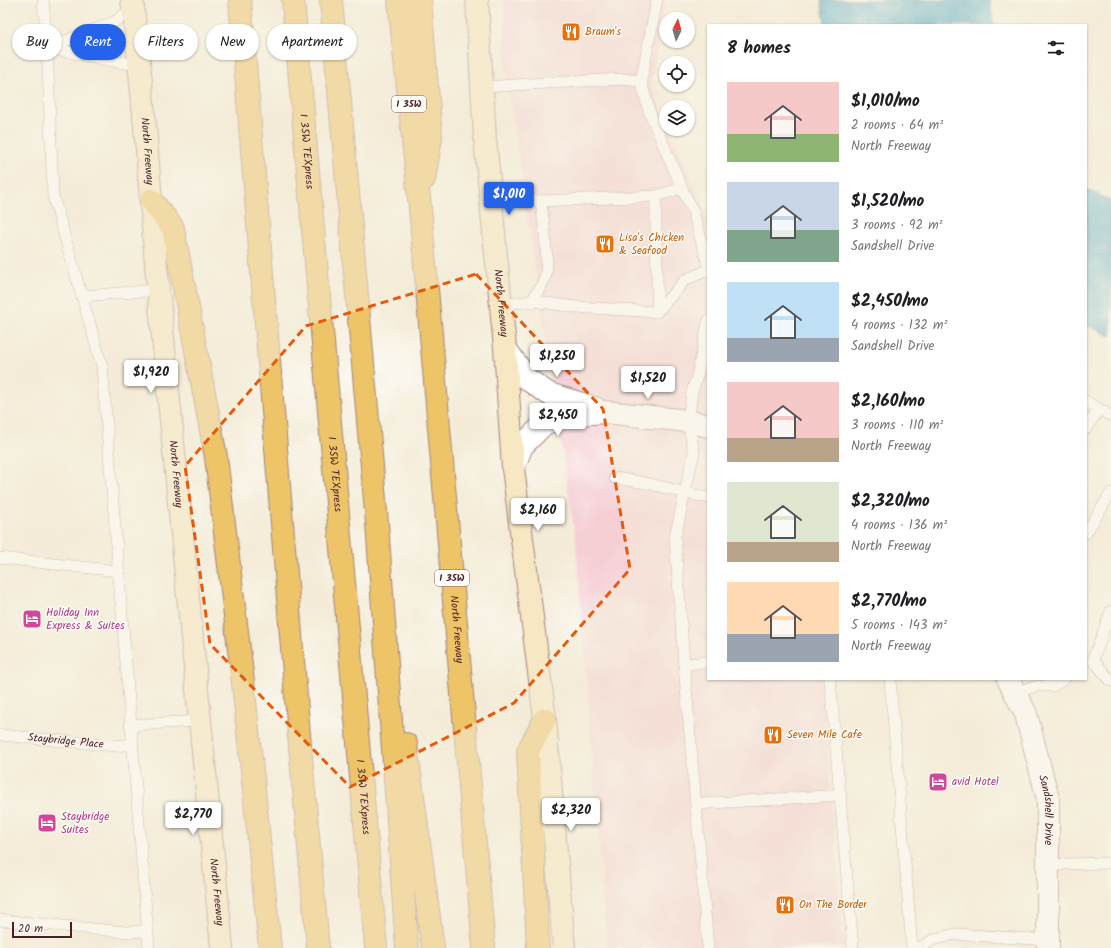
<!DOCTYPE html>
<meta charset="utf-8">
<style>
body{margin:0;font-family:Kalam,sans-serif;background:#f6f6f6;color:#202124;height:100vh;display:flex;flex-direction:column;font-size:15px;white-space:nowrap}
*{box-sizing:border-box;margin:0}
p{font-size:13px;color:#757577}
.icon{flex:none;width:22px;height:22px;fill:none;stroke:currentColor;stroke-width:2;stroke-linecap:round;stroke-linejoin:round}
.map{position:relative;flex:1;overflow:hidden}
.details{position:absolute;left:707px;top:24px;width:380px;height:656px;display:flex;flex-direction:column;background:#fff;border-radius:0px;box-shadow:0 1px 3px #0004}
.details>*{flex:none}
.hud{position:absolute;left:12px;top:24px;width:380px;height:36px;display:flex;gap:8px}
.needle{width:26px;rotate:5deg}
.fabs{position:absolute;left:659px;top:12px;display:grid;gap:8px}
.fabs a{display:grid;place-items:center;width:36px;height:36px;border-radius:50%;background:#fff;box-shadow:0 1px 3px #0004;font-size:20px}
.scale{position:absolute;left:12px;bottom:10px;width:60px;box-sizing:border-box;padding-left:4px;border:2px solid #4a1f2b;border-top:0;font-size:11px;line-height:14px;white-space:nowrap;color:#4a1f2b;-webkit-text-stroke:3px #fdfcf7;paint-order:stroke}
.price{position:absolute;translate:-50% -34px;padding:0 9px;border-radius:4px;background:#fff;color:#222;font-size:13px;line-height:26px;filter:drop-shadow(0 1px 2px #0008)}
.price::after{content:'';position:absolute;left:50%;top:24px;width:12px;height:9px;margin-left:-6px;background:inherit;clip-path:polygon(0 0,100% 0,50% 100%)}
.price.on{background:#2563eb;color:#fff}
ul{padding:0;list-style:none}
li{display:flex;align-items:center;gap:12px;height:100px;padding:0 20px}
li span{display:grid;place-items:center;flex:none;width:112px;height:80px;border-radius:0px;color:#555}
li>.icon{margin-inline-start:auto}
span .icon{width:48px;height:48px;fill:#fffc;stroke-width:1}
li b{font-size:17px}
h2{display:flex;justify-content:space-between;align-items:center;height:48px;padding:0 20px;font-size:17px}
.tag{padding:0 14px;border-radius:18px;background:#fff;box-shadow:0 1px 3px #0004;font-size:14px;line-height:36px}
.tag.on{background:#2563eb;color:#fff}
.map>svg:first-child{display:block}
</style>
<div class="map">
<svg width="1111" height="948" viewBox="0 0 1111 948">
<defs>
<pattern id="water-ripples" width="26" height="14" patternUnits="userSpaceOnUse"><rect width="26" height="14" fill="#48a7c7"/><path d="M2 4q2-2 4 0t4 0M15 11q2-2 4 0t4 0" fill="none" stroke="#3e87a2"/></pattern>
</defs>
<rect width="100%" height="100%" fill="#fdfcf7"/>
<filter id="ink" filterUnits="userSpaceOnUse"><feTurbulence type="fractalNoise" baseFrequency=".025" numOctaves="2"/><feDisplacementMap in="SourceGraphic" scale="8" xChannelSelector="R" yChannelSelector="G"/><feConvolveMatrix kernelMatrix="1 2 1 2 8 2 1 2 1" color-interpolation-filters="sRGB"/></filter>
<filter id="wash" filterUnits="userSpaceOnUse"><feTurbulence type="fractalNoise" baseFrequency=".012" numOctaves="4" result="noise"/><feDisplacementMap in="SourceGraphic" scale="16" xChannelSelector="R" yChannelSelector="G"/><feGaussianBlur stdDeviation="0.9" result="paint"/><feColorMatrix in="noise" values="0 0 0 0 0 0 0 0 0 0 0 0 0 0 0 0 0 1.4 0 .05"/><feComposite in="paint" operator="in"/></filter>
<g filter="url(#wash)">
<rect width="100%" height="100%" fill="#f4ecd8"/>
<path fill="#f6cfd5" d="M504 0H665L651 85 666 120V129H670L708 220V679H822L844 948H607L576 543 506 73Z"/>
<g fill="url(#water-ripples)" stroke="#496379">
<path d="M821 0H989L994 25H825Z"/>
<path d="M1086 189 1111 201V336L1086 325Z"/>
</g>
</g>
<g filter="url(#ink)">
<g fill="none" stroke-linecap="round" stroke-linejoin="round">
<defs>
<g id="service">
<path d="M43 0 47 42 53 196 102 366 149 948"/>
<path d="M657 0 641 81 649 111 682 188 693 211 708 265V272"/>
<path d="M47 47 63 42 116 21 127 12 132 4"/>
<path d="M49 48 118 62 139 65"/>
<path d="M482 87 529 84 621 79 641 81"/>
<path d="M656 196C655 235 658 273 657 312"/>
<path d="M491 203 508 199 541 201 656 196 682 188"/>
<path d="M82 296 159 290"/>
<path d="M532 301C537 292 545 282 546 273 549 254 543 221 541 201"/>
<path d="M500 305 532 301 576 307 657 312 685 280 708 270"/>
<path d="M708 321 698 373 692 392 688 421 694 452 675 537 684 664 708 948"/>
<path d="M1086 401 1099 409 1086 429"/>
<path d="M1099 409 1111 416"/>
<path d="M615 478 646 483 708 498"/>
<path d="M1086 533 1111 493"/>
<path d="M0 558 118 571"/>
<path d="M1111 611 1093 660 1111 681"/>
<path d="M684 664 708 662"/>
<path d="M830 679 853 948"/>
<path d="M890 679 912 948"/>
<path d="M1014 692 1038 686H1053L1064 679"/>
<path d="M130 725 198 721"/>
<path id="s1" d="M0 735 116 746 132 744"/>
<path d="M696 804 841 795"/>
<path d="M1048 867 1064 864 1111 863"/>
<path d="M0 920 126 932 147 931"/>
<path d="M919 948 933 940 955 934 1048 940"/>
</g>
<g id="tertiary">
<path d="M505 348 527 379 549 394 595 408"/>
<path d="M513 468 522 446 544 424 566 415 605 412 688 421 708 426"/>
<path id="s2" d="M1008 679 1026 714 1048 799V948"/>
</g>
<g id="secondary">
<path id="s3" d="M132 0C144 92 149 184 157 276 178 500 199 724 222 948"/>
<path id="s4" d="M477 0 485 139 505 348 513 468 545 719 564 948"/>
</g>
<g id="motorway">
<path d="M240 0 299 735 318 948"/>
<path id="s5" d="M293 0 376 948"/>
<path d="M331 0 377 523 407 948"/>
<path id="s6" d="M399 0 420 208 484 948"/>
<path d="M420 0 431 137 424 179"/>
<path d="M151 200 173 228 216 457 243 682 270 948"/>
<path d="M406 744 433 948"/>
<path d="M538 948 528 751 545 719"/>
</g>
</defs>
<use href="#service" stroke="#9f8682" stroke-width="12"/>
<use href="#tertiary" stroke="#9f8682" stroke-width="24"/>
<use href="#secondary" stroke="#9f8682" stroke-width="24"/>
<use href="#motorway" stroke="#9f8682" stroke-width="24"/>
<use href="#service" stroke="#fff" stroke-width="11"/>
<use href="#tertiary" stroke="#fff" stroke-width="22"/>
<use href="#secondary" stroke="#f8e7c3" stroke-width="22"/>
<use href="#motorway" stroke="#eec469" stroke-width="22"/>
</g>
</g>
<path d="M0 0H1111V948H0ZM476 274 603 409 630 569 514 703 350 787 210 644 185 466 306 326Z" fill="#f4ecd8" fill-opacity=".55" fill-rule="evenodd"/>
<path fill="none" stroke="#e8590c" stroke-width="3" stroke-dasharray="8 5" stroke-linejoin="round" d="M476 274 603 409 630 569 514 703 350 787 210 644 185 466 306 326Z"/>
<defs>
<symbol id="restaurant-square" viewBox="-11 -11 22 22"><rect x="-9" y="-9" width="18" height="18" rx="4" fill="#e8710a" stroke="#fdfcf7"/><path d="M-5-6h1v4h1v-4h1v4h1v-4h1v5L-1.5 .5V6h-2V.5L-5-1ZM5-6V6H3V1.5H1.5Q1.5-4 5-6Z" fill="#fff"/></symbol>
<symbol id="hotel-square" viewBox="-11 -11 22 22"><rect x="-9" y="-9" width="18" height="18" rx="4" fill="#d1479c" stroke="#fdfcf7"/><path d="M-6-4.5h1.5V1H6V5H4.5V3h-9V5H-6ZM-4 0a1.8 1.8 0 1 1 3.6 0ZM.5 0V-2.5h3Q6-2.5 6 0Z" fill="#fff"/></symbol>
</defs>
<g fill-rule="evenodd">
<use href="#restaurant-square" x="560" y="21" width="22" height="22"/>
<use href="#restaurant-square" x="594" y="233" width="22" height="22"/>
<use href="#hotel-square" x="21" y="608" width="22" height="22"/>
<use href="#restaurant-square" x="762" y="724" width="22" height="22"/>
<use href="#hotel-square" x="927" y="771" width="22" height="22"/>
<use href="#hotel-square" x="36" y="812" width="22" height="22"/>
<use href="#restaurant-square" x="774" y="894" width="22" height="22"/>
</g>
<g text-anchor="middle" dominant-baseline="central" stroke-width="3" stroke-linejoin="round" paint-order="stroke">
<g fill="#fdfcf7" stroke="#806168" stroke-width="1">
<rect x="392" y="96" width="34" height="16" rx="3"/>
<rect x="435" y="570" width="34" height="16" rx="3"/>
</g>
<g font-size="10" font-weight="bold" fill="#4a1f2b">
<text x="409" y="104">I 35W</text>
<text x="452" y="578">I 35W</text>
</g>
<g font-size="11" fill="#c56008" stroke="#fdfcf7" text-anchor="start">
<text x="585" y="32">Braum's</text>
<text x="619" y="238">Lisa's Chicken<tspan x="619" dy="13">&amp; Seafood</tspan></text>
<text x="787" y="735">Seven Mile Cafe</text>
<text x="799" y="905">On The Border</text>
</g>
<g font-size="11" fill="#4a1f2b" stroke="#fdfcf7">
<text stroke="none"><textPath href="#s3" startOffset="152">North Freeway</textPath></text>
<text stroke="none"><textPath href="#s5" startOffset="152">I 35W TEXpress</textPath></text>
<text stroke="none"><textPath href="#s4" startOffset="304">North Freeway</textPath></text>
<text stroke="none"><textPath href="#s3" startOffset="476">North Freeway</textPath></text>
<text stroke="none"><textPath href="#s5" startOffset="476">I 35W TEXpress</textPath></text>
<text stroke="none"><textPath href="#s6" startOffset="632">North Freeway</textPath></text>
<text stroke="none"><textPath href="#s1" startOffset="66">Staybridge Place</textPath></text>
<text stroke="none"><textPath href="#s5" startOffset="800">I 35W TEXpress</textPath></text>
<text stroke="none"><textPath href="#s2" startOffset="138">Sandshell Drive</textPath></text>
<text stroke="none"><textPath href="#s3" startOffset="896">North Freeway</textPath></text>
</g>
<g font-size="11" fill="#b23c85" stroke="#fdfcf7" text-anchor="start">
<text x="46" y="613">Holiday Inn<tspan x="46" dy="13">Express &amp; Suites</tspan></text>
<text x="952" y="782">avid Hotel</text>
<text x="61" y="817">Staybridge<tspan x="61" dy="13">Suites</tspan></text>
</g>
</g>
</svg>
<div class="fabs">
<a><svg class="needle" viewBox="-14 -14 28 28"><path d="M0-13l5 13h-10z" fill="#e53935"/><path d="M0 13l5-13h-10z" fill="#757577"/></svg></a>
<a><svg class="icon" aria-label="locate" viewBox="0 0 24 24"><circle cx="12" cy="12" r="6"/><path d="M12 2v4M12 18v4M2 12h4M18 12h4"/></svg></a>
<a><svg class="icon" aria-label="layers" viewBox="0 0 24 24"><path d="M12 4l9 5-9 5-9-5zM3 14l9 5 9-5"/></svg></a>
</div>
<div class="scale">20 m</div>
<b class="price on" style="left:509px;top:216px">$1,010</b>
<b class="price" style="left:557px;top:378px">$1,250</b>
<b class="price" style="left:151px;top:394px">$1,920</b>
<b class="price" style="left:648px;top:400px">$1,520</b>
<b class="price" style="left:558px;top:437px">$2,450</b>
<b class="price" style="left:538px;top:532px">$2,160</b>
<b class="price" style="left:571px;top:832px">$2,320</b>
<b class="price" style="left:193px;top:836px">$2,770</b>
<div class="hud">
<a class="tag">Buy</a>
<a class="tag on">Rent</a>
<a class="tag">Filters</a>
<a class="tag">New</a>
<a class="tag">Apartment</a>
</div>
<section class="details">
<h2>8 homes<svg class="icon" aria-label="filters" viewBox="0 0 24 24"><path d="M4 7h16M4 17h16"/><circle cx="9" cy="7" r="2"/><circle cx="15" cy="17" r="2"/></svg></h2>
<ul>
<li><span style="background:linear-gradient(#f6c9c9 65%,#8fb573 0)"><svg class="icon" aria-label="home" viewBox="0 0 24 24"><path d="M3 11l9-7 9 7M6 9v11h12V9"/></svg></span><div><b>$1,010/mo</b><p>2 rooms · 64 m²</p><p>North Freeway</p></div></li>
<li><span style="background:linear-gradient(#c9d6e8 60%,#7fa58c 0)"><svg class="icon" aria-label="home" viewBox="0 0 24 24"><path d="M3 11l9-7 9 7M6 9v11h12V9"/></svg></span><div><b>$1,520/mo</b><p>3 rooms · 92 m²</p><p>Sandshell Drive</p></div></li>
<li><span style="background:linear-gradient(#bfe0f5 70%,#9aa5b1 0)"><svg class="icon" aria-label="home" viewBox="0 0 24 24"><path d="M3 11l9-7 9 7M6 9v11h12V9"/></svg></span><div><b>$2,450/mo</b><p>4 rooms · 132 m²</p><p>Sandshell Drive</p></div></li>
<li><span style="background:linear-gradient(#f6c9c9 70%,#b9a48a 0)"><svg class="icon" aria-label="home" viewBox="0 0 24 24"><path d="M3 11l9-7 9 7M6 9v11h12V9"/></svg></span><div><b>$2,160/mo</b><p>3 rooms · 110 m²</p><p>North Freeway</p></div></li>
<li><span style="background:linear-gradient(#dfe7d0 75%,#b9a48a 0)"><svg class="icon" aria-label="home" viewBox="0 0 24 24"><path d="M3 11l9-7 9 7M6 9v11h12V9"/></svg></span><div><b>$2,320/mo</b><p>4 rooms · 136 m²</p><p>North Freeway</p></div></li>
<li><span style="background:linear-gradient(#ffd9b3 65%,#9aa5b1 0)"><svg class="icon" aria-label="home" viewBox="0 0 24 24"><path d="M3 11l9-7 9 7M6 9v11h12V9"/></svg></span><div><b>$2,770/mo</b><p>5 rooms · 143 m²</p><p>North Freeway</p></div></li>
</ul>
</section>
</div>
